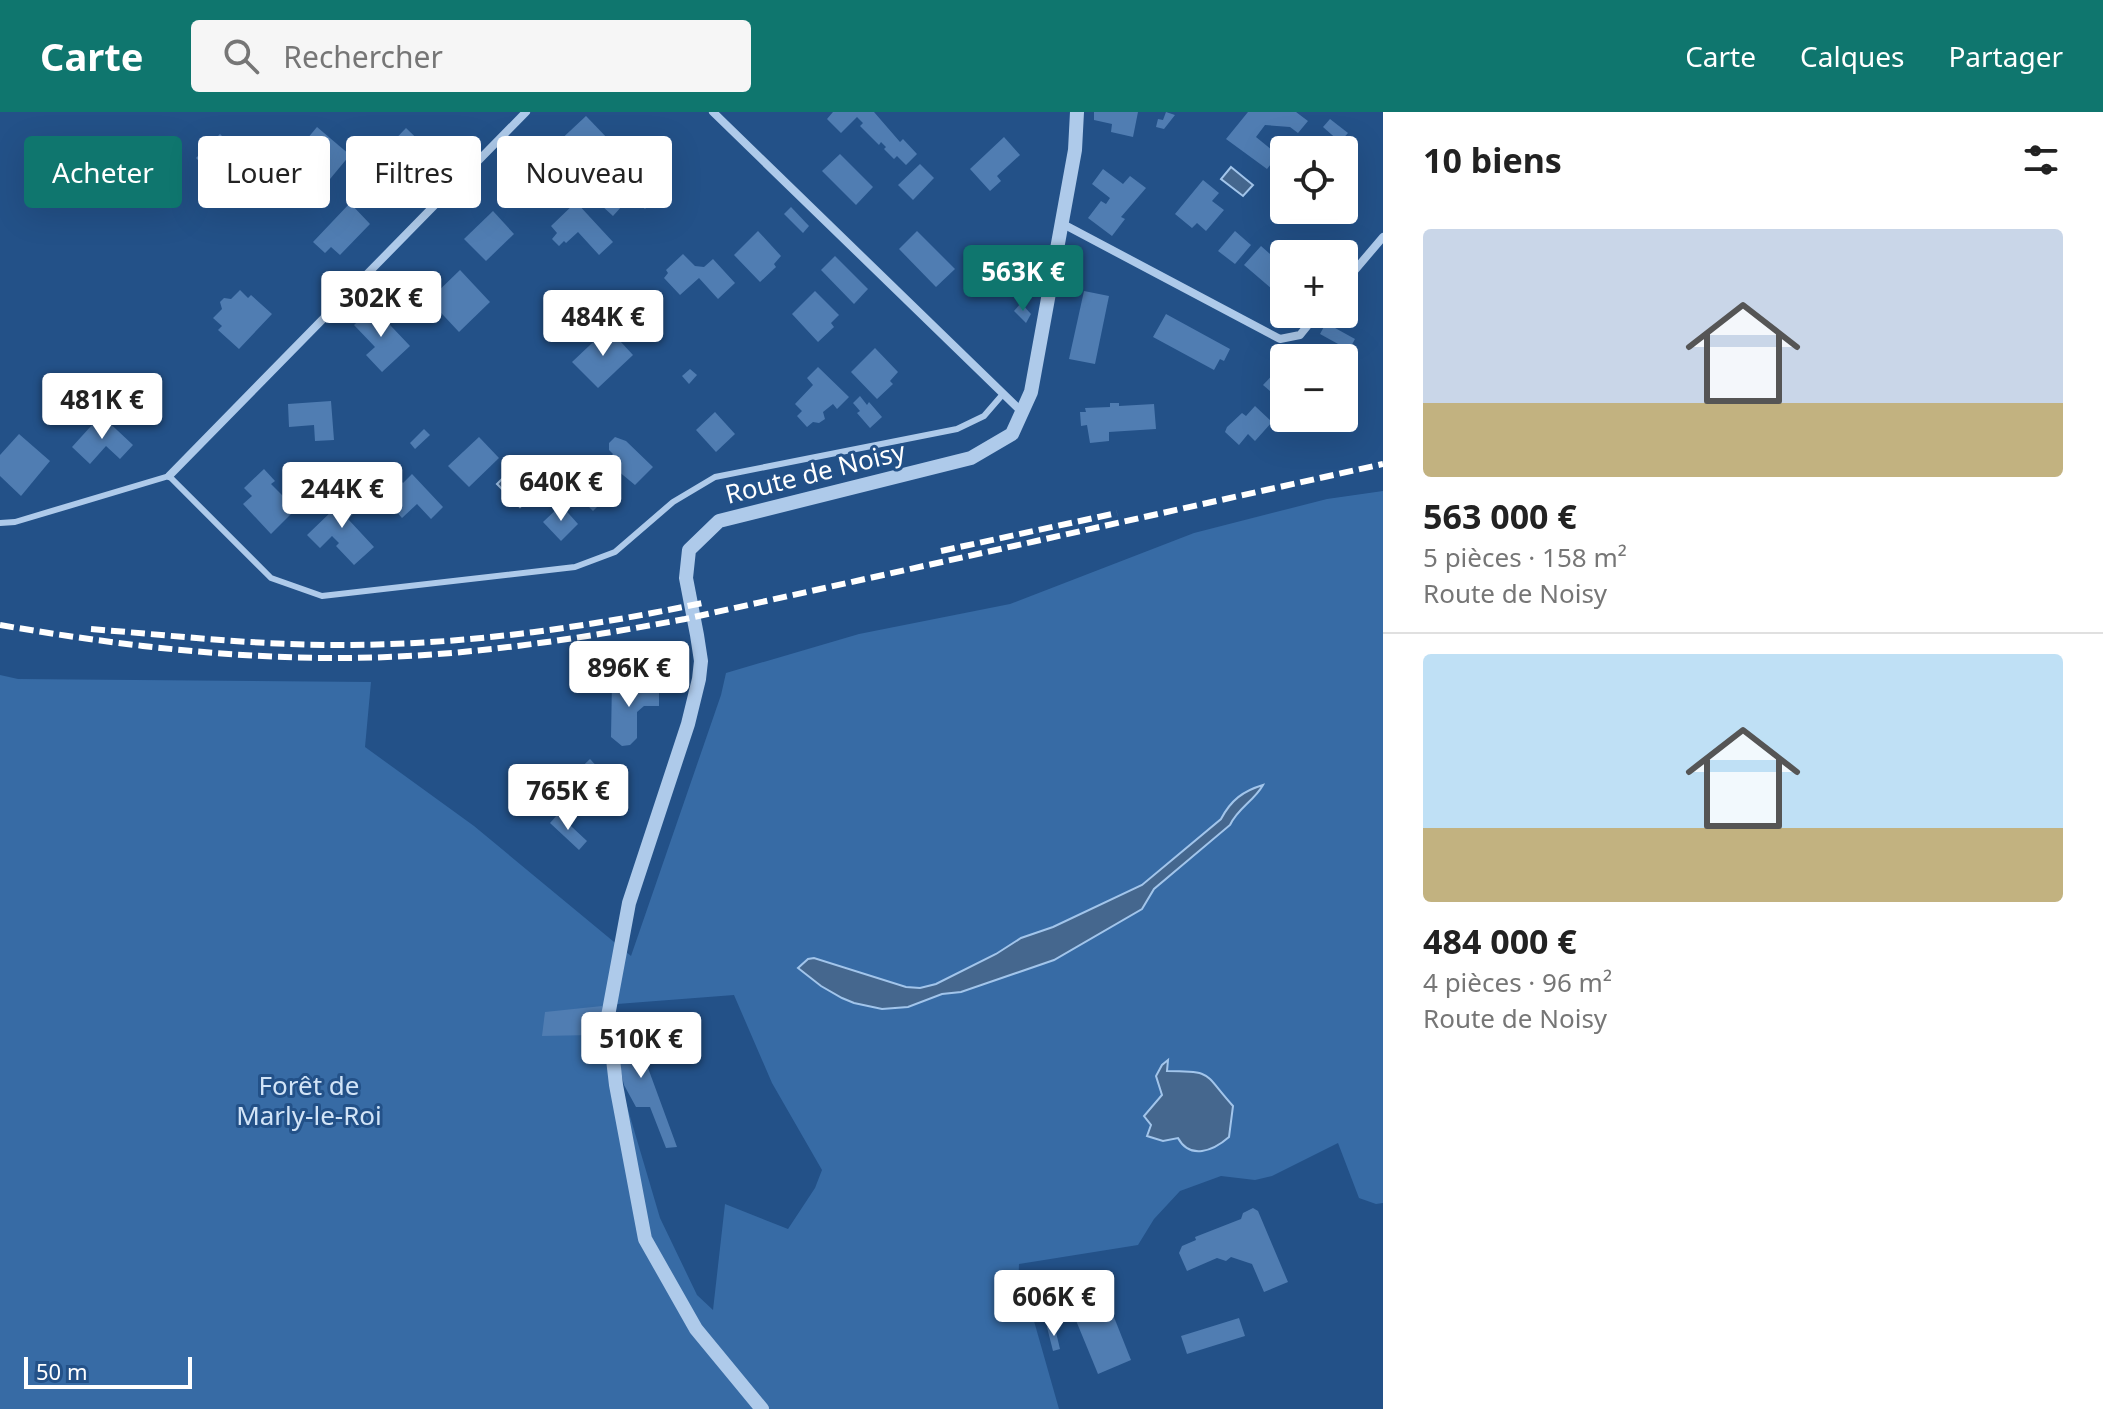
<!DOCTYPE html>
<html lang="fr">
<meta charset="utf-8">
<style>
body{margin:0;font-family:"Noto Sans",sans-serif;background:#f6f6f6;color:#222;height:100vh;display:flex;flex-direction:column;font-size:30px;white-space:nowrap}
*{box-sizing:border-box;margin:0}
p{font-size:26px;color:#767676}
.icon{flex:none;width:44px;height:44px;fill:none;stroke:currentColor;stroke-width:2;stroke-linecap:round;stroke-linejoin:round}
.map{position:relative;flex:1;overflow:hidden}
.side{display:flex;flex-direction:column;background:#fff;width:720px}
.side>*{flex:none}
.guide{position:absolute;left:24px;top:24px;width:760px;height:72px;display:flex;gap:16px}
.fabs{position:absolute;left:1270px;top:24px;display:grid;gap:16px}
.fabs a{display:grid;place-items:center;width:88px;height:88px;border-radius:8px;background:#fff;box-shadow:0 8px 32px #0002;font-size:40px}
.scale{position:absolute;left:24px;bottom:20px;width:168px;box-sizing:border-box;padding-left:8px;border:4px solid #fff;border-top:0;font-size:22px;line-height:28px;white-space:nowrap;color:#fff;-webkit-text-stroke:6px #235188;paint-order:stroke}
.price{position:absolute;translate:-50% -68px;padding:0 18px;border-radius:8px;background:#fff;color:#222;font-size:26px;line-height:52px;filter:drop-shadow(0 2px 4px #0008)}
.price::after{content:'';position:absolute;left:50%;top:48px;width:24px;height:18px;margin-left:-12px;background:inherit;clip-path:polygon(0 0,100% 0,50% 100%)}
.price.selected{background:#0f766e;color:#fff}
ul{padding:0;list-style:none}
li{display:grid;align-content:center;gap:16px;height:424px;padding:0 40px}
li+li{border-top:2px solid #e0e0e0}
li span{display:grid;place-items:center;height:248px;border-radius:8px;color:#555}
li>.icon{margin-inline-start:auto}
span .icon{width:144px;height:144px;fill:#fffc;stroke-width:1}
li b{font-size:34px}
h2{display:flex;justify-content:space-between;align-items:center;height:96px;padding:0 40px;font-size:34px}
.tag{padding:0 28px;border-radius:8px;background:#fff;box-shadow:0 8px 32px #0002;font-size:28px;line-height:72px}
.tag.selected{background:#0f766e;color:#fff}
header{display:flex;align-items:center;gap:48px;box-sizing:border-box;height:112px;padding:0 40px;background:#0f766e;color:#fff}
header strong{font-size:38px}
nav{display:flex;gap:44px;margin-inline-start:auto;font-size:28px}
.search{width:560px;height:72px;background:#f6f6f6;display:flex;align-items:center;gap:20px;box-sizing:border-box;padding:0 28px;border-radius:8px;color:#767676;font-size:30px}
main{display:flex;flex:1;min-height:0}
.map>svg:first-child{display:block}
</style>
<header>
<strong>Carte</strong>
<div class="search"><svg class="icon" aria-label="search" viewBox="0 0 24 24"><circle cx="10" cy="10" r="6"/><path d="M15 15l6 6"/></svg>Rechercher</div>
<nav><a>Carte</a><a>Calques</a><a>Partager</a></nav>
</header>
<main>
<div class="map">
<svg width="1383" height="1297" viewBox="0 0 1383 1297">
<rect width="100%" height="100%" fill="#235188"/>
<path fill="#376ba5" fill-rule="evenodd" d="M1383 379V1091L1376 1092 1359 1086 1338 1031 1272 1064 1255 1068 1221 1064 1180 1079 1154 1107 1138 1133 1019 1152 1018 1178 1030 1195 1059 1297H0V563L18 567 371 570 365 635 474 714 631 844 721 583 726 561 859 522 1010 492 1194 421 1327 387ZM734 883 772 971 822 1058 815 1076 788 1117 725 1092 713 1198 697 1183 660 1106 616 957 612 911 617 892Z"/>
<g fill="#45678e" stroke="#a2c5eb" stroke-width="2">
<path d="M1231 55 1253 73 1243 84 1221 67Z"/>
<path d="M508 361 531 385 520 395 497 372Z"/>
<path d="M1263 673C1254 689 1238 696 1230 713L1154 777 1142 797 1054 848 961 880 942 882 908 895 882 897 854 891 842 886 821 874 798 856 808 847 814 846 906 875 920 876 936 872 996 842 1021 826 1053 815 1142 773 1221 707C1231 688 1243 679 1263 673Z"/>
<path d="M1168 948 1167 959C1214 959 1203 961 1233 994L1229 1025C1213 1039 1190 1048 1178 1026L1163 1029 1147 1024 1151 1013 1144 1004 1162 983 1156 964 1162 953Z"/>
</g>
<g fill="#507db2">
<path d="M833 0H874L900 30 903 27 917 42 906 53 897 44 894 47 884 37 886 35 881 30 879 33 860 14 863 11 857 5 841 21 827 7Z"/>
<path d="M1094 0H1138L1133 25 1111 20 1112 12 1094 8Z"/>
<path d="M1166 0 1175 3 1164 17 1156 15 1158 7 1163 8Z"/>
<path d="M1248 0H1296L1308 9 1298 21 1290 15 1265 13 1256 25 1278 43 1267 57 1226 27Z"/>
<path d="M586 4 610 29 579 59 555 33Z"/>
<path d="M1330 7 1348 21 1340 30 1323 15Z"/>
<path d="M317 15 350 43 330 67 297 39Z"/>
<path d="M406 16 438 47 419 67 387 36Z"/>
<path d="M220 22 251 54 261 45 274 57 263 67 261 65 243 83 212 52 207 57 196 46Z"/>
<path d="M1004 25 1020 43 997 64 1001 69 990 79 970 57Z"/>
<path d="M840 42 873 75 856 93 822 59Z"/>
<path d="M531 45 548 63 523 87 511 80 513 77 505 69Z"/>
<path d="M636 51 664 77 645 97 631 84 613 104 589 82 608 61 618 70Z"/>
<path d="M920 52 934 66 913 88 898 73Z"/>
<path d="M1103 57 1123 72 1130 64 1146 76 1121 105 1125 107 1112 124 1088 106 1101 89 1106 92 1110 86 1092 72Z"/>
<path d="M1203 68 1219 81 1212 89 1224 98 1206 119 1197 111 1192 116 1175 102Z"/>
<path d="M576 90 613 130 599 143 578 120 566 131 564 129 559 134 552 127 557 121 551 114Z"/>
<path d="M350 91 370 112 340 143 331 135 325 141 313 130Z"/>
<path d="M791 95 809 114 803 121 784 102Z"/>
<path d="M493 99 514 122 486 149 464 127Z"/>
<path d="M758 119 781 144 774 152 776 155 760 170 734 143Z"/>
<path d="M917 119 955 157 936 175 899 137Z"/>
<path d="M1235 119 1251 133 1235 152 1218 139Z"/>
<path d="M1261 134 1277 148 1285 138 1290 142H1284V163L1272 177 1244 153Z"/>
<path d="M995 140 1014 160 992 178 975 159Z"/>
<path d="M683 142 695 154 704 155 713 147 735 171 718 187 699 166 680 183 664 166 668 161 666 158Z"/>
<path d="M835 144 868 177 854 192 821 158Z"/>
<path d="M460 158 490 190 459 220 429 188Z"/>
<path d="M240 178 248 186 251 183 272 202 239 237 218 218 222 214 213 206 222 197 220 190 224 186 231 187Z"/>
<path d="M815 179 839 203 831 211 834 215 818 230 792 202Z"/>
<path d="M1084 179 1109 184 1095 252 1069 247Z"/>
<path d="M1284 181V202H1299L1290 212 1271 195Z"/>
<path d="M1021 191 1031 202 1026 211 1014 199Z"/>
<path d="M373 195 410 234 382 260 366 243 375 235 354 213Z"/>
<path d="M1166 202 1230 237 1224 249 1220 247 1214 258 1153 225Z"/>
<path d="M1326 211 1355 227 1349 238 1320 222Z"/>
<path d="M608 216 633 243 598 276 572 250Z"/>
<path d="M875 236 898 260 890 269 893 272 877 287 851 260Z"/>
<path d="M1281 254 1284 257V291L1263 273Z"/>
<path d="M818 255 849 285 837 297 833 292 823 300 825 307 819 311 813 310 807 315 797 304 802 299 795 292 813 273 807 266Z"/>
<path d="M690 257 697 263 689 272 682 264Z"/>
<path d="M860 284 867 293 869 290 882 305 870 316 857 301 860 299 853 291Z"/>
<path d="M331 289 334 328 315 329 314 313 289 315 288 292Z"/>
<path d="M1110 291H1119V294L1154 292 1156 317 1109 320V329L1090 331 1087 313 1081 314 1080 300H1086L1085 296 1110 295Z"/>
<path d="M1255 294 1272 310 1255 329 1248 322 1239 333 1225 320 1227 315 1242 301 1246 304Z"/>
<path d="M715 300 735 322 716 340 696 318Z"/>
<path d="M101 303 133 333 120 347 106 334 90 352 72 335Z"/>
<path d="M424 317 430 323 415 337 410 331Z"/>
<path d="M19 322 50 349 21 384 0 364V343Z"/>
<path d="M479 325 499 346 469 375 448 354Z"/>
<path d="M615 325 626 329 653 355 635 373 606 349 613 342 609 338V331Z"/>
<path d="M264 357 275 369 271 372 296 397 271 422 243 392 252 384 244 376Z"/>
<path d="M596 357 615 377 593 399 573 379Z"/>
<path d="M392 359 403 371 412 362 443 395 431 407 417 392 402 406 388 390 382 396 367 379Z"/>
<path d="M345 380 360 395 348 407 374 435 354 453 336 434 339 431 332 424 320 436 307 423 334 397 330 393Z"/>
<path d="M561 393 578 412 561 429 543 410Z"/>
<path d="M640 568V576H659V594H644L637 600V626L630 633 622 634 611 625 612 569Z"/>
<path d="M590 647 615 674 589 698 564 672Z"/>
<path d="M558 702 587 729 579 738 550 711Z"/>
<path d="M602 894 604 919 592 923 542 924 545 900Z"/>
<path d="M615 913 633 915 677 1035 666 1036 650 995H636L624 973 617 942Z"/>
<path d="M1253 1096 1258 1099 1288 1170 1264 1180 1252 1152 1231 1145 1226 1149 1217 1146 1187 1159 1179 1141 1182 1134 1196 1128 1195 1125 1241 1107 1243 1101Z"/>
<path d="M1102 1175 1131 1248 1098 1262 1068 1189Z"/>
<path d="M1239 1206 1245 1224 1187 1242 1181 1224Z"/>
<path d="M1054 1212 1060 1237 1053 1239 1047 1215Z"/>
</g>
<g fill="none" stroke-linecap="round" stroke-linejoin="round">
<path stroke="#aecaea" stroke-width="6" d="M0 411 15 410 169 364 271 466 322 484 575 455 615 440 673 390 715 365 957 317 984 304 1003 282"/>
<g stroke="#aecaea" stroke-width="8">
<path d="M713 0 1022 300"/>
<path d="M1063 112 1280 227 1300 223 1317 202"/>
<path d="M1344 171 1383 125"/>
<path d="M169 364 526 0"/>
</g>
<path stroke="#aecaea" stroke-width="14" d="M762 1297 696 1217 645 1127 616 973 608 904 629 791 688 612 699 567 701 549 697 523 686 466 689 438 719 409 971 346 1012 322 1031 280 1075 38 1077 0"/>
<g stroke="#fff" stroke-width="6" stroke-dasharray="14 6" stroke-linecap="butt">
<path d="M941 439 1117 401"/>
<path d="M0 513C140 537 283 553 425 543 513 537 599 523 685 507L1383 352"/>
<path d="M91 517C178 524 264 534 351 533 471 532 590 515 707 490"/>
</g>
</g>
<g text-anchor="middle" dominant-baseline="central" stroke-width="6" stroke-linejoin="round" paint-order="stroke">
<g font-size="26" fill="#fff" stroke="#235188">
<text transform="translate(815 360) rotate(-14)">Route de Noisy</text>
</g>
<g font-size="26" fill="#d2e4f7" stroke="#235188">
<text x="309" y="973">Forêt de<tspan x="309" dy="30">Marly-le-Roi</tspan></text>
</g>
</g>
</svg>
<div class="fabs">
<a><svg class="icon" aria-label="locate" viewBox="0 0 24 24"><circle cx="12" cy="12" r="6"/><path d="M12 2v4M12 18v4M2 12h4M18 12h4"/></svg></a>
<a>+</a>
<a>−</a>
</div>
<div class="scale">50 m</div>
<b class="price selected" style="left:1023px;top:201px">563K €</b>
<b class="price" style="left:381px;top:227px">302K €</b>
<b class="price" style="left:603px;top:246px">484K €</b>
<b class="price" style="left:102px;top:329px">481K €</b>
<b class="price" style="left:561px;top:411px">640K €</b>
<b class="price" style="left:342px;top:418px">244K €</b>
<b class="price" style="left:629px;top:597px">896K €</b>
<b class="price" style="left:568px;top:720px">765K €</b>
<b class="price" style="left:641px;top:968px">510K €</b>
<b class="price" style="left:1054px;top:1226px">606K €</b>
<div class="guide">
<a class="tag selected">Acheter</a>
<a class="tag">Louer</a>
<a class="tag">Filtres</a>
<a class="tag">Nouveau</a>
</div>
</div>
<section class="side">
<h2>10 biens<svg class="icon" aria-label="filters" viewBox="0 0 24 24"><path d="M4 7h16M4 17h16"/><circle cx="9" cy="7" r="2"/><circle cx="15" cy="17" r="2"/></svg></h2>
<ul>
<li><span style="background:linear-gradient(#c9d6e8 70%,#c2b280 0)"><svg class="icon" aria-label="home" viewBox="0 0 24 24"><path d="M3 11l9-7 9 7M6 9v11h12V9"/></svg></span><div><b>563 000 €</b><p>5 pièces · 158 m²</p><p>Route de Noisy</p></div></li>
<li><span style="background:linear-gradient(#bfe0f5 70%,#c2b280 0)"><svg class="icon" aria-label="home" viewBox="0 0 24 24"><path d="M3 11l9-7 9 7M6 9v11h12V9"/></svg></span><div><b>484 000 €</b><p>4 pièces · 96 m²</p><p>Route de Noisy</p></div></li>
</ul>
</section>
</main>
